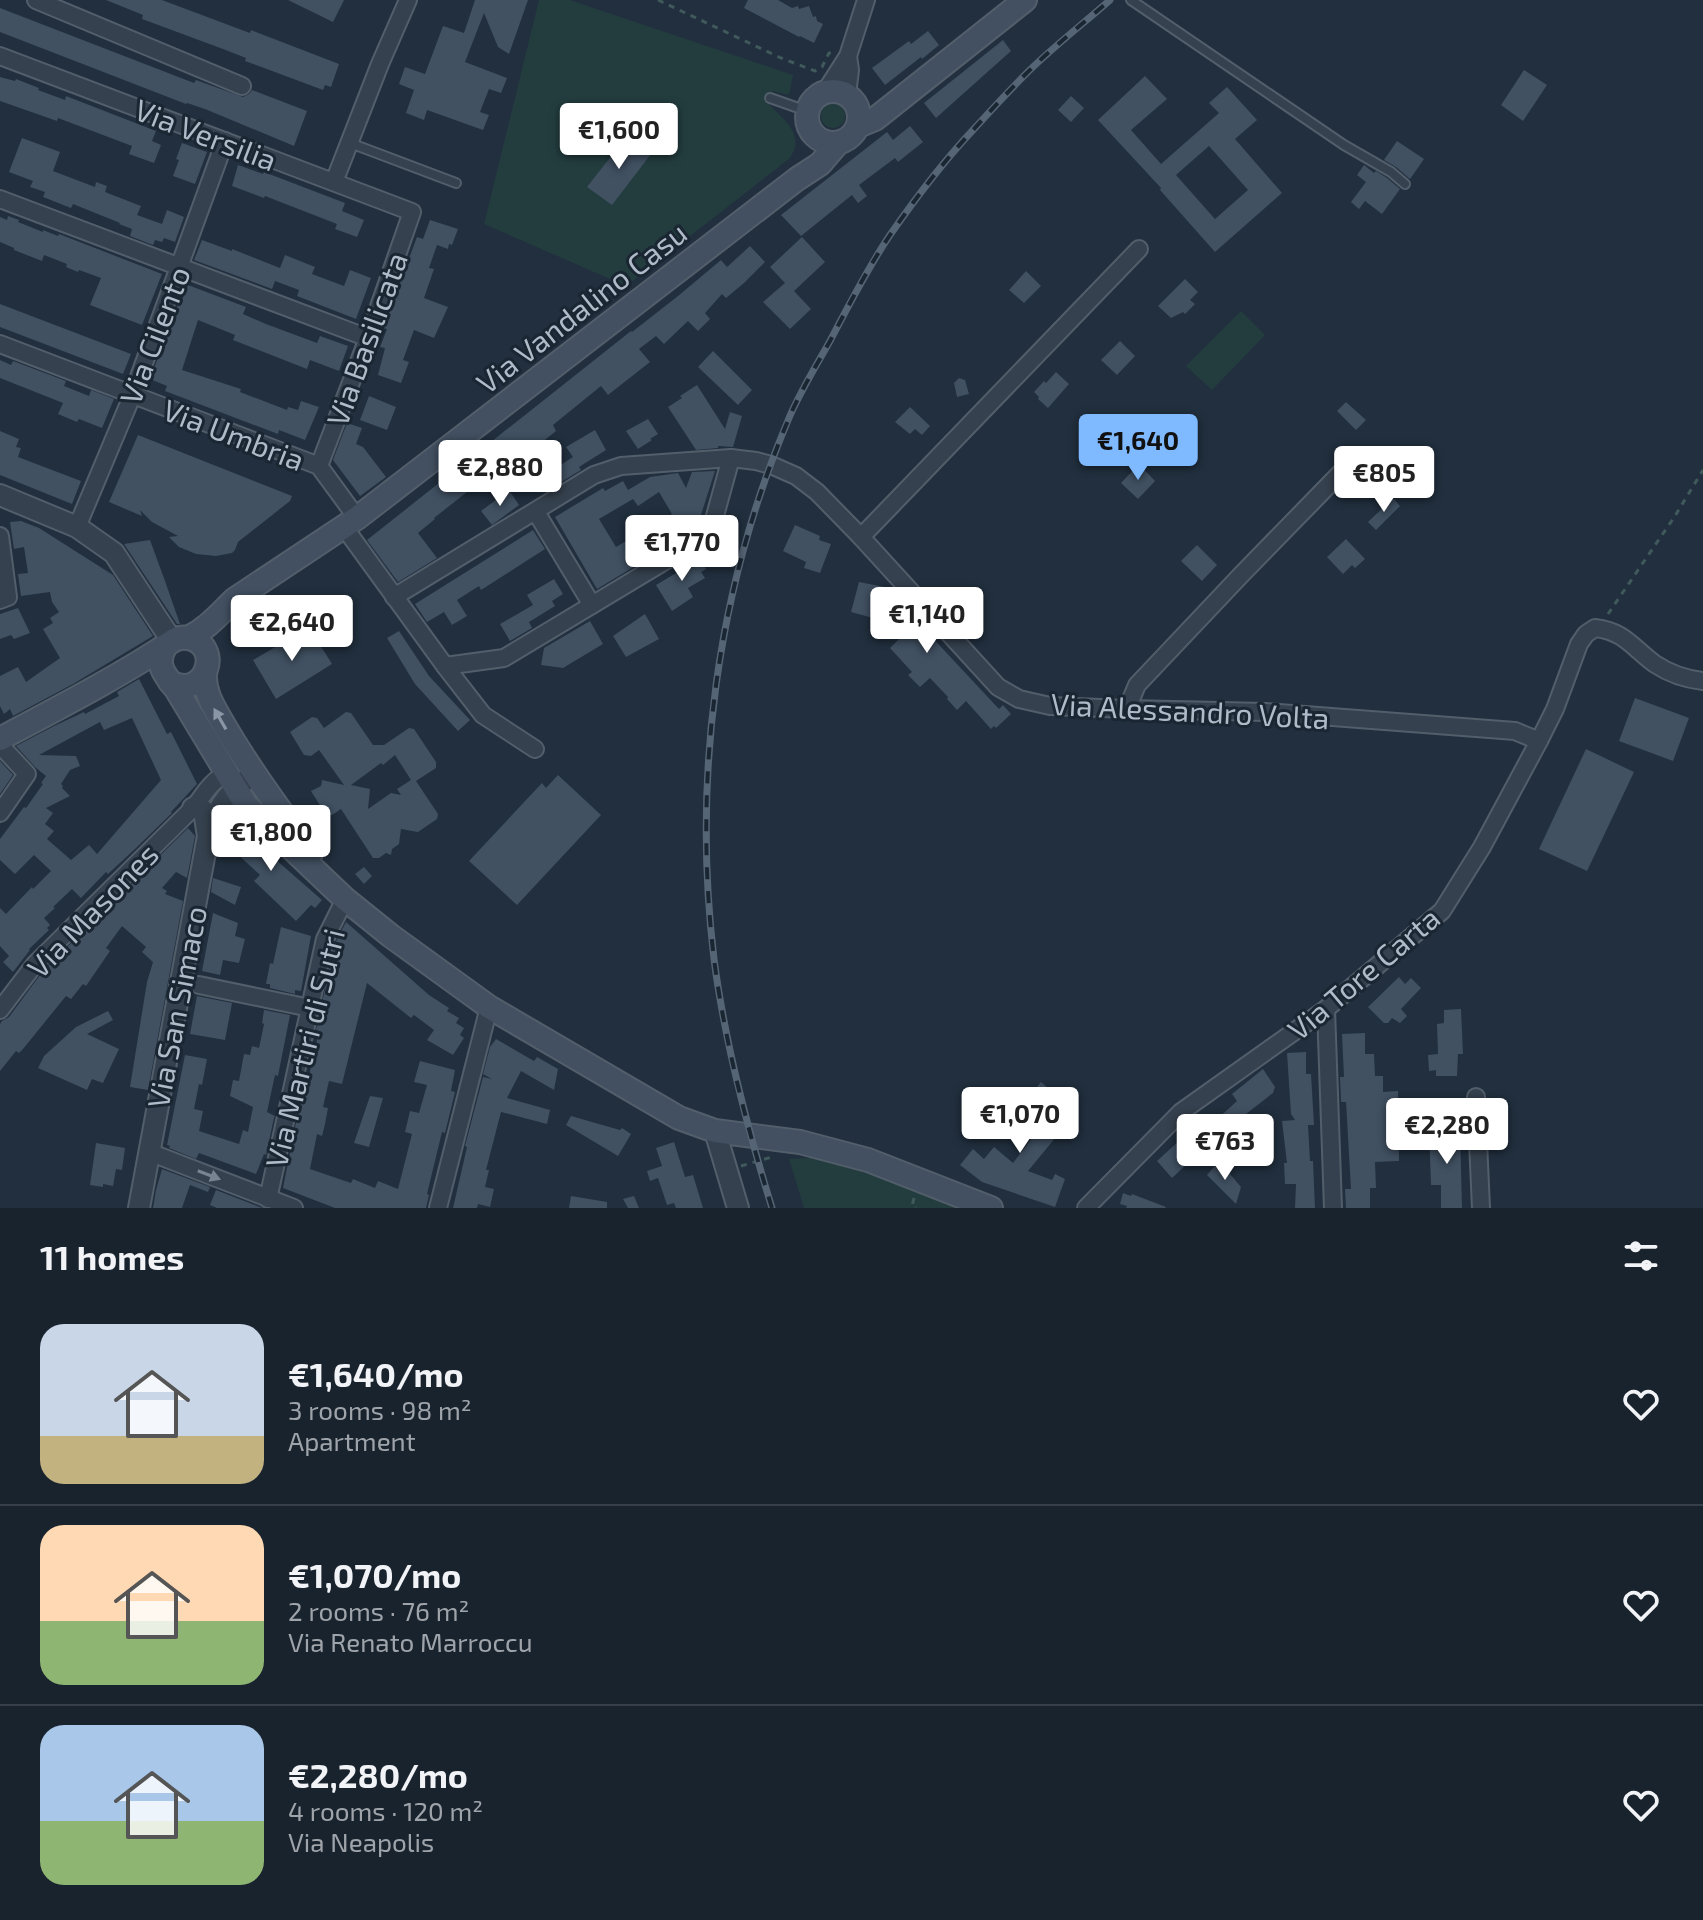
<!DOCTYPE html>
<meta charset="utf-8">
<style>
body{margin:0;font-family:"Exo 2",sans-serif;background:#222b36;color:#f1f3f6;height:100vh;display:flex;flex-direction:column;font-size:30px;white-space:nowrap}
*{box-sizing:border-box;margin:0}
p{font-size:26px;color:#9fa4aa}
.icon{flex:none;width:44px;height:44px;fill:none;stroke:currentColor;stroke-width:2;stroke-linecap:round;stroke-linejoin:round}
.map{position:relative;height:1208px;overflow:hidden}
.drawer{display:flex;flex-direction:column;background:#19232e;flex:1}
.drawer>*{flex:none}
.price{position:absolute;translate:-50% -68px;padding:0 18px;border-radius:8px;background:#fff;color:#222;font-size:26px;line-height:52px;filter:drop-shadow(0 2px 4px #0008)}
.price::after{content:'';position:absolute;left:50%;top:48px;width:24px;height:18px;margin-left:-12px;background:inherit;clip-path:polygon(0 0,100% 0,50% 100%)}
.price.on{background:#7fb9ff;color:#111}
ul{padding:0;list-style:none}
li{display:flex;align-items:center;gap:24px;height:200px;padding:0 40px}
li+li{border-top:2px solid #37404a}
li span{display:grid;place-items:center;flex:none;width:224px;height:160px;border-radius:24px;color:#555}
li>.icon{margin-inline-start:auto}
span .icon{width:96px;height:96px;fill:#fffc;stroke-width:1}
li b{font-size:34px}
h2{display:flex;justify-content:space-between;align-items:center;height:96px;padding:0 40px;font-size:34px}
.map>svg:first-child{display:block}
</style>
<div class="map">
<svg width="1703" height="1208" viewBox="0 0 1703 1208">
<rect width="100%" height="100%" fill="#212f3e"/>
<g fill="#233d3f">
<path d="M539 0H570L793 75 789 95 772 91 769 104C784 120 807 136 789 159L626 286 484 224Z"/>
<circle cx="833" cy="116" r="12"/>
<path d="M1241 311 1265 335 1212 390 1186 366Z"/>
<path d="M830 1157 960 1208H804L789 1159Z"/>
</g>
<g fill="#415162" fill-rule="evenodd">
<path d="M106 0H162L250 33 251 30 339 64 331 87 325 85 323 90 245 61 246 58 223 49 142 19 143 15Z"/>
<path d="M288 0H344L333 22Z"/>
<path d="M475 0H528L509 54 498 47 484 13 465 62 507 78 501 93 489 89 480 112 489 115 483 130 427 110 424 120 406 113 414 90 399 84 405 67 425 74 443 26 464 33Z"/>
<path d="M748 0H778L792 8 798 6 799 9 809 6 813 17 816 16 817 21 823 24 814 43 800 36 799 37 744 8Z"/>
<path d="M0 8 194 83 196 80 243 97 249 94 252 90 307 111 294 146 205 109 187 103 186 104 0 32Z"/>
<path d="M928 31 939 45 922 59 921 57 885 85 872 68 909 41 911 44Z"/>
<path d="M1003 40 1011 51 936 118 924 103Z"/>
<path d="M1524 70 1547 85 1523 121 1501 105Z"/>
<path d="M1145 76 1167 99 1131 130 1161 164 1219 113 1209 103 1227 87 1257 120 1235 139 1282 193 1215 252 1160 190 1161 188 1098 120ZM1209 146 1248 190 1215 219 1176 175Z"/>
<path d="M0 77 15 81 16 79 39 88 38 90 65 100 66 96 156 131 152 141 161 145 154 163 129 154 132 146 58 118 57 121 0 101Z"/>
<path d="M1071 96 1084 108 1071 122 1058 110Z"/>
<path d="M910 126 923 142 898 162 895 158 859 185 867 196 858 203 852 195 801 236 781 215 887 132 893 140Z"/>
<path d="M627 136 651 154 612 205 587 187Z"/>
<path d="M22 138 60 152 53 171 95 187 96 182 107 186 105 192 141 206 137 215 162 224 167 210 184 217 175 242 164 238 162 242 155 240 153 245 130 236 132 229 119 224 120 223 73 204 71 208 43 197 45 192 30 187 33 181 9 172Z"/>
<path d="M1397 141 1424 159 1410 179 1396 167 1384 160Z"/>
<path d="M182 143 207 152 195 184 173 176 179 160 176 159Z"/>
<path d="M238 165 263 174 264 172 345 203 342 211 364 220 357 237 335 229 337 224 265 196 264 198 232 186Z"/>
<path d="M1364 165 1374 173 1376 171 1387 178 1400 189 1382 214 1365 201 1359 209 1351 202 1366 182 1357 175Z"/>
<path d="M8 216 19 220 18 222 43 232V230L58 236 59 234 162 274 142 325 90 305 101 278 79 270 78 272 66 267 67 264 44 255 42 261 14 250V248L0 242V217L7 220Z"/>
<path d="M430 220 458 229 452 245 449 244 448 249 437 245 429 268 434 269 424 298 448 307 434 338 414 330 403 360 409 362 401 383 378 375 385 348 380 347 387 329 383 328 417 237 423 239Z"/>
<path d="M802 237 825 262 794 291 811 309 790 329 763 302 785 283 770 267Z"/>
<path d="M202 240 232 251V249L280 268 285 255 315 267 312 274 344 286 350 270 371 278 356 319 297 296 299 290 275 281 272 289 194 260Z"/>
<path d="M750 246 765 262 744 283 726 298 722 294 705 313 710 319 698 331 688 321 664 344 656 336 639 349 650 362 608 395 601 386 553 425 556 431 536 447 532 441 434 518 435 519 418 533 437 558 398 582 367 540 631 331 632 332 678 296 721 260 727 267Z"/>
<path d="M1026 271 1041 286 1024 303 1009 290Z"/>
<path d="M1185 279 1198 292 1190 300 1195 304 1185 314 1183 312 1171 318 1158 306Z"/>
<path d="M188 285 246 307 243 314 266 324 317 343 320 336 348 346 339 371 310 360 307 369 233 340 235 335 198 320 182 370 241 389 240 392 287 410 288 407 298 410 301 401 319 407 305 440 279 430 278 434 186 399 165 391 167 386 150 379 161 350 162 351 178 304 180 305Z"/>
<path d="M0 304 131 354 123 374 0 327Z"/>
<path d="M1120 341 1135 356 1117 375 1101 360Z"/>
<path d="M713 351 752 390 738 405 698 367Z"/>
<path d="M0 360 11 365 13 361 66 381 64 386 89 396 91 390 114 399 102 428 79 419 77 422 58 414 63 403 0 378Z"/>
<path d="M1056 372 1069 384 1048 408 1038 399 1039 397 1034 392 1044 381 1046 383Z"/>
<path d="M959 378 965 380 969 394 957 397 954 383Z"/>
<path d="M697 385 725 429 730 412 742 416 733 447 718 446V448L696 450 668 407 682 398 680 396Z"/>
<path d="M369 396 396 407 387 430 360 420Z"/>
<path d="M1346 402 1366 420 1356 430 1337 411Z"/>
<path d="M910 407 930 426 922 435 915 429 910 434 895 422Z"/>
<path d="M648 419 658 434 650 439 652 440 638 449 626 431Z"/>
<path d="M347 423 362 428 356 444 363 447 386 477 360 496 333 460Z"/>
<path d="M595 430 606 450 579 467 581 470 561 482 553 470 573 457 566 447Z"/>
<path d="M0 431 19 439 16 447 21 448 18 457 81 481 72 504 0 475Z"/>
<path d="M138 435 292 496 290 501 238 542 235 550 232 553 216 556 196 554 179 547 169 537 178 536 152 522 140 510 142 516 109 502Z"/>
<path d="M1139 464 1155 481 1138 499 1121 483Z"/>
<path d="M715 471 700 518 693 523 694 526 669 542 670 545 597 589 555 517 603 488 605 491 623 481 628 490 650 477 678 473 686 488 692 472ZM659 492 672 514 616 547 599 519 633 499 638 506Z"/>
<path d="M509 490 519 505 492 525 481 511Z"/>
<path d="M1393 498 1400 506 1376 530 1368 522Z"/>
<path d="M21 521 39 528 113 575 153 636 73 684 13 716 10 709 4 714 0 706V676L18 667 26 682 60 658 43 629 53 623 50 618 59 612 52 602 50 592 21 596 18 574 28 573 24 547 14 549 10 522Z"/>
<path d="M795 525 820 536 819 540 831 544 820 573 804 568 806 562 783 551Z"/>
<path d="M533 530 545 549 481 590 479 586 457 600 467 616 452 625 444 612 427 622 415 604Z"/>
<path d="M1346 539 1365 559 1355 568 1352 565 1343 574 1327 557Z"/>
<path d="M150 540 165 581 180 624H177L124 544Z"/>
<path d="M1197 545 1217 565 1202 581 1181 561Z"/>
<path d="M698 556 706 569 701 572 705 578 688 588 693 597 672 611 656 585 678 572 676 569Z"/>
<path d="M554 579 563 594 552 601 555 606 529 622 532 628 510 641 500 624 533 605 527 595Z"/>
<path d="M859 582 885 587 999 709 1003 705 1011 714 996 728 994 726 991 729 966 701 957 710 947 699 948 697 930 678 920 687 908 675 912 672 890 648 905 633 876 604 873 618 851 612Z"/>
<path d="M18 608 30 633 14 639 11 635 0 639V614Z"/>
<path d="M645 614 659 639 626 657 613 636Z"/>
<path d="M590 621 603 644 563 668 541 665 544 648Z"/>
<path d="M309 627 332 664 276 699 253 660Z"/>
<path d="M399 631 429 676 470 720 458 731 415 684 387 638Z"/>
<path d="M139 679 167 734 171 732 197 784 171 812 172 813 136 848 108 874 106 872 81 898 72 889 53 907 55 908 44 918 50 925 47 928 49 930 29 949 30 950 13 972 3 962 9 956 0 946V908L6 914 32 887 33 889 51 871 34 855 15 874 0 860V839L24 807 26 808 43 784 41 783 46 776 36 768 16 746 54 726 84 712 85 714 119 696 117 692ZM132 718 161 780 97 854 89 845 71 860 47 839 54 831 45 824 53 813 46 808 70 796 62 788 63 786 61 784 70 770 80 766 76 756 39 755 100 722 104 730Z"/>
<path d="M1635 698 1689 718 1673 761 1619 741Z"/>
<path d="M346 712 351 713 373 745H384L409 728 414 729 436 762V768L416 781 438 814 437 819 418 832 401 829 399 844 392 849 391 855 386 853 379 858H373L341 809 332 815H326L311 791 321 786 322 780 344 785 319 750 311 756 304 755 290 732 312 717 317 718 324 728ZM395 755 411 780 397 789 401 795 391 793 368 809 370 789 351 785 381 763 383 765Z"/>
<path d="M1586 749 1634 772 1587 871 1539 849Z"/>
<path d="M0 761 13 775 0 794Z"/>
<path d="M558 775 601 815 517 905 469 861 542 783 546 788Z"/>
<path d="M230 818 275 859 322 900 315 908 311 905 296 921 254 881 260 875 221 839Z"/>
<path d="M188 828 195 836 187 878 176 872 162 888 167 891 165 894 183 901 148 1090 130 1087 147 982 153 962 142 952 146 947 122 926 106 948 110 951 86 986 83 984 71 999 66 996 23 1049 19 1053 16 1051 0 1071V1024L2 1021 9 1017 43 971Z"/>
<path d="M364 867 372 876 364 884 355 874Z"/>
<path d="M213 878 241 887 235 905 211 892Z"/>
<path d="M213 913 238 923 235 936 245 939 239 963 223 960 220 975 202 971Z"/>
<path d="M346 922 429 995 449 1008 447 1011 459 1018 456 1023 464 1028 460 1035 464 1038 453 1055 427 1040 434 1030 414 1015 411 1018 367 983 342 1084 329 1081 323 1107 328 1108 325 1124 322 1136 317 1134 310 1169 351 1183 353 1179 375 1188 378 1181 398 1189 412 1134 405 1132 410 1111 419 1113 427 1085 414 1082 420 1061 455 1070 451 1091 455 1092 445 1133 442 1132 427 1194 429 1195 426 1208H335L283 1188 300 1102 303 1103 319 1031 316 1030 335 943Z"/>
<path d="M281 927 311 936 301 991 295 990V994L270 988V984H266L270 963 273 964Z"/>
<path d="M1399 977 1405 984 1411 978 1421 988 1401 1009 1407 1016 1400 1023 1392 1018 1388 1023H1384L1368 1007Z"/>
<path d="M197 996 232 1003 225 1040 190 1034Z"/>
<path d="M1461 1009 1463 1054H1458L1457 1076H1436V1070L1429 1071 1428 1055 1438 1054 1437 1024 1444 1023V1010Z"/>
<path d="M264 1010 290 1015 278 1076 275 1075 267 1112 275 1116 274 1118 266 1155 264 1154 256 1174 199 1153 196 1159 169 1148 170 1146 167 1145 185 1055 207 1059 202 1085 199 1084 194 1109 203 1111 199 1131 239 1144 243 1130 248 1132 253 1107 230 1096 233 1080 239 1081 244 1054 250 1055 252 1046 259 1048 264 1024 262 1023Z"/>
<path d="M108 1011 113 1020 87 1034 119 1049 103 1083 92 1079 87 1090 38 1068 44 1056 76 1027Z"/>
<path d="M1365 1033V1054H1374L1375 1076H1383V1092L1398 1091 1399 1161 1375 1162 1376 1188H1370V1208H1346L1345 1189H1351L1346 1102H1341L1340 1077H1344L1342 1034Z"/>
<path d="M496 1039 534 1061 537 1057 558 1069 554 1090 521 1071 507 1098 550 1110 547 1124 501 1112 486 1170H489L485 1187 494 1189 490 1207 478 1204 477 1208H453L467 1147 465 1146 483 1077 492 1079 483 1074 490 1047Z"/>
<path d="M1306 1052V1074H1311L1314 1125H1308L1310 1161H1313L1315 1208H1295L1296 1184H1285L1284 1163H1287L1282 1121 1295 1120 1291 1114 1287 1053Z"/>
<path d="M1263 1069 1275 1087 1273 1093 1246 1114 1252 1121 1228 1139 1229 1143 1214 1156 1205 1146 1184 1163 1186 1165 1172 1178 1157 1161 1192 1129 1194 1132 1204 1123 1207 1126 1225 1112 1237 1101 1232 1094Z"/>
<path d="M1041 1082 1054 1093 1032 1120 1056 1137 1028 1171 1052 1180 1055 1174 1065 1179 1055 1207 982 1182 960 1165 973 1149 984 1159 994 1147 1013 1163 1032 1138 1015 1124 1004 1138 990 1128 1007 1106 1016 1113Z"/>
<path d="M370 1096 383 1098 369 1147 354 1143Z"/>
<path d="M571 1116 620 1130 622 1128 631 1134 618 1156 566 1125Z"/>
<path d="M1429 1129H1460L1462 1208H1441V1185H1431Z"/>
<path d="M674 1142 685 1177 693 1175 703 1208H676L674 1203 667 1205 658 1178 650 1181 647 1171 662 1166 656 1148Z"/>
<path d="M96 1143 125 1148 122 1170 116 1169 113 1186 103 1184V1187L90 1185Z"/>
<path d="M1219 1161 1241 1187 1236 1204 1207 1175Z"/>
<path d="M162 1169 210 1187 208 1192 190 1185 182 1208H153L156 1190Z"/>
<path d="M216 1190 260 1207 262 1208H217L210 1205Z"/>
<path d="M1123 1193 1131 1196 1132 1194 1166 1207 1165 1208H1126L1127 1206 1120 1204Z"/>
<path d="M571 1196 607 1202V1208H569Z"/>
<path d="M634 1196 639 1208H628L623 1199Z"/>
</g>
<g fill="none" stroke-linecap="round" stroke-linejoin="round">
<defs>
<g id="service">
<path d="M1131 0 1344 145 1391 172 1405 184"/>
<path d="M770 98 807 111"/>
<path d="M350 143 456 183"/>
</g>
<g id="minor">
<path d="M36 0 242 86"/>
<path d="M0 56 412 212 368 338 319 466"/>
<path d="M825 92 848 56 866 0"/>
<path d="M847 94 850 70 848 56"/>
<path d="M334 182 380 64 408 0"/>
<path d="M0 199 368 338"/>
<path d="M0 344 319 466 357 518"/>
<path d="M536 512 592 605"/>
<path d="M77 527 132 396 225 141"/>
<path d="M344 527 445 666 483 715 535 749"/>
<path d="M0 536 8 597 0 600"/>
<path d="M861 537 1139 249"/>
<path d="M394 597 594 475 621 466 731 458 756 461 771 465 796 476 817 492 861 537 998 687 1019 699 1050 706 1127 709 1266 712 1515 731 1539 741"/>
<path d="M445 666 504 658 710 534 731 458"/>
<path d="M1127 709 1137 685 1241 575 1357 456"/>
<path d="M0 745 27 774 0 813"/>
<path d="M199 985 310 1008"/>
<path d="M1326 1009 1333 1208"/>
<path d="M0 1010 35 964 193 808C203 797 207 786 219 778"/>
<path d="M1476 1097 1481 1208"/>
<path d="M149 1152 294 1208"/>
<path d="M268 1199 325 939 345 899"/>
<path d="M438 1208 489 1007"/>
<path d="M1086 1208 1181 1112 1326 1009 1442 911 1482 847 1539 741 1555 709 1579 644 1586 634 1595 628C1624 631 1633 648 1655 664 1670 674 1685 679 1703 681"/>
</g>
<g id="tertiary">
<path d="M0 495 77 527 114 553 172 641"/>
<path d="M193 808H200L204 811 208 836"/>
<path d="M715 1131 738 1208"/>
<path d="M139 1208 208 836C217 811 224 796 246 780"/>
</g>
<g id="secondary">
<circle cx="833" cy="117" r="26"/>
<path d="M858 126 875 119 1025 0"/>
<path d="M188 638C208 628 219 614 235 599L357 518 797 179 820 164 838 143"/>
<path d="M165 647C155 666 165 675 176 689L246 805 345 899 391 936 489 1007 679 1118 715 1131 800 1142 868 1160 991 1208"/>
<path d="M205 674C204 694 215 709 224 725 250 770 281 811 311 853"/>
<path d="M0 739C58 708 117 678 171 642 176 638 182 637 188 638 224 645 206 701 170 682"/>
</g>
</defs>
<use href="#service" stroke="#535e6b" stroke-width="12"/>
<use href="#minor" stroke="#535e6b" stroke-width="20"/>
<use href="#tertiary" stroke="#535e6b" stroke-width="24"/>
<use href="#secondary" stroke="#535e6b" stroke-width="26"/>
<g stroke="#405a5c" stroke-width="3" stroke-dasharray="6 6" stroke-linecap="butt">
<path d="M658 0 781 58 815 71 822 67 829 53H834"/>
<path d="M1608 614 1675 516 1703 470"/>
<path d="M741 1166 772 1157"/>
<path d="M914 1198 912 1206 916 1208"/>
</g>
<use href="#service" stroke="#35414e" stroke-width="8"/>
<use href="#minor" stroke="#35414e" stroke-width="16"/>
<use href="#tertiary" stroke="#35414e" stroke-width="20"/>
<use href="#secondary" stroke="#425061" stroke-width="22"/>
<defs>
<path id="rail" d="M772 1208C747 1127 725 1044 714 959 692 776 717 588 789 418 800 392 816 366 830 341 849 305 867 269 890 235 915 199 943 162 973 130 993 108 1013 86 1034 66 1058 43 1085 22 1110 0"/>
</defs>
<use href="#rail" stroke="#566575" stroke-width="7"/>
<use href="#rail" stroke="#1a2632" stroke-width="4" stroke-dasharray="12" stroke-linecap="butt"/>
</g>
<defs><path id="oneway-solid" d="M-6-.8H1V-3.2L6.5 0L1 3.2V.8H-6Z" transform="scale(2)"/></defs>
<use fill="#8a96a5" href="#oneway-solid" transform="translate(220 719) rotate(-120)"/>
<use fill="#798492" href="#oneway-solid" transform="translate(209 1175) rotate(21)"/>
<g text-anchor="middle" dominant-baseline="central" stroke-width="6" stroke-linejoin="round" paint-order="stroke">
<g font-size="30" fill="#b0bbc9" stroke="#1a2632">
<text transform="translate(206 134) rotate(21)">Via Versilia</text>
<text transform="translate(581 307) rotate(-38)">Via Vandalino Casu</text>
<text transform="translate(154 335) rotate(-69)">Via Cilento</text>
<text transform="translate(366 339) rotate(-70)">Via Basilicata</text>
<text transform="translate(234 434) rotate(21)">Via Umbria</text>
<text transform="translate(1190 710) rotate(3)">Via Alessandro Volta</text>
<text transform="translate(92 910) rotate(-46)">Via Masones</text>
<text transform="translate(1363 973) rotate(-40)">Via Tore Carta</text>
<text transform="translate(176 1007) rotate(-79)">Via San Simaco</text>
<text transform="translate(304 1048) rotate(-76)">Via Martiri di Sutri</text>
</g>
</g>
</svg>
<b class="price" style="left:619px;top:171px">€1,600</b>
<b class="price on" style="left:1138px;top:482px">€1,640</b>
<b class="price" style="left:500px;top:508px">€2,880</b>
<b class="price" style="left:1384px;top:514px">€805</b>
<b class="price" style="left:682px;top:583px">€1,770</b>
<b class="price" style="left:927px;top:655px">€1,140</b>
<b class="price" style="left:292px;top:663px">€2,640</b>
<b class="price" style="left:271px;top:873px">€1,800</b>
<b class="price" style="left:1020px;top:1155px">€1,070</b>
<b class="price" style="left:1447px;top:1166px">€2,280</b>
<b class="price" style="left:1225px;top:1182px">€763</b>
</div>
<section class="drawer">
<h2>11 homes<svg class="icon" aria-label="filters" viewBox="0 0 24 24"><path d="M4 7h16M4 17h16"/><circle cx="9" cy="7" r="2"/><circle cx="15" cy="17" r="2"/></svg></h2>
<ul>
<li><span style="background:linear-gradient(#c9d6e8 70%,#c2b280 0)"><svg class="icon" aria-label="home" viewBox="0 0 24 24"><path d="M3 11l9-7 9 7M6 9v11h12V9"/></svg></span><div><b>€1,640/mo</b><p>3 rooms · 98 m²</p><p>Apartment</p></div><svg class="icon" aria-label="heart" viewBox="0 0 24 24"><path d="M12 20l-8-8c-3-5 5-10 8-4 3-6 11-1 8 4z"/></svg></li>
<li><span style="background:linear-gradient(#ffd9b3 60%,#8fb573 0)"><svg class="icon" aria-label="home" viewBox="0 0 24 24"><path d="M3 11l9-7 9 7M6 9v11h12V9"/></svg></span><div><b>€1,070/mo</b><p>2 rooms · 76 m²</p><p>Via Renato Marroccu</p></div><svg class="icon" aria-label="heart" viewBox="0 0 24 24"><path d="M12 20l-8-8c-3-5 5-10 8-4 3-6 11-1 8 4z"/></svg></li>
<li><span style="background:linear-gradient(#a9c7e8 60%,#8fb573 0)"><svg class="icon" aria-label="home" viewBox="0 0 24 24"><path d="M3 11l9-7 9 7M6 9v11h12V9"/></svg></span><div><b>€2,280/mo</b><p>4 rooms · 120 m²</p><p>Via Neapolis</p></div><svg class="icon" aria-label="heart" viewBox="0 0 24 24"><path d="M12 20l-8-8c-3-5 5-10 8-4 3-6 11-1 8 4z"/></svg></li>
</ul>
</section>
